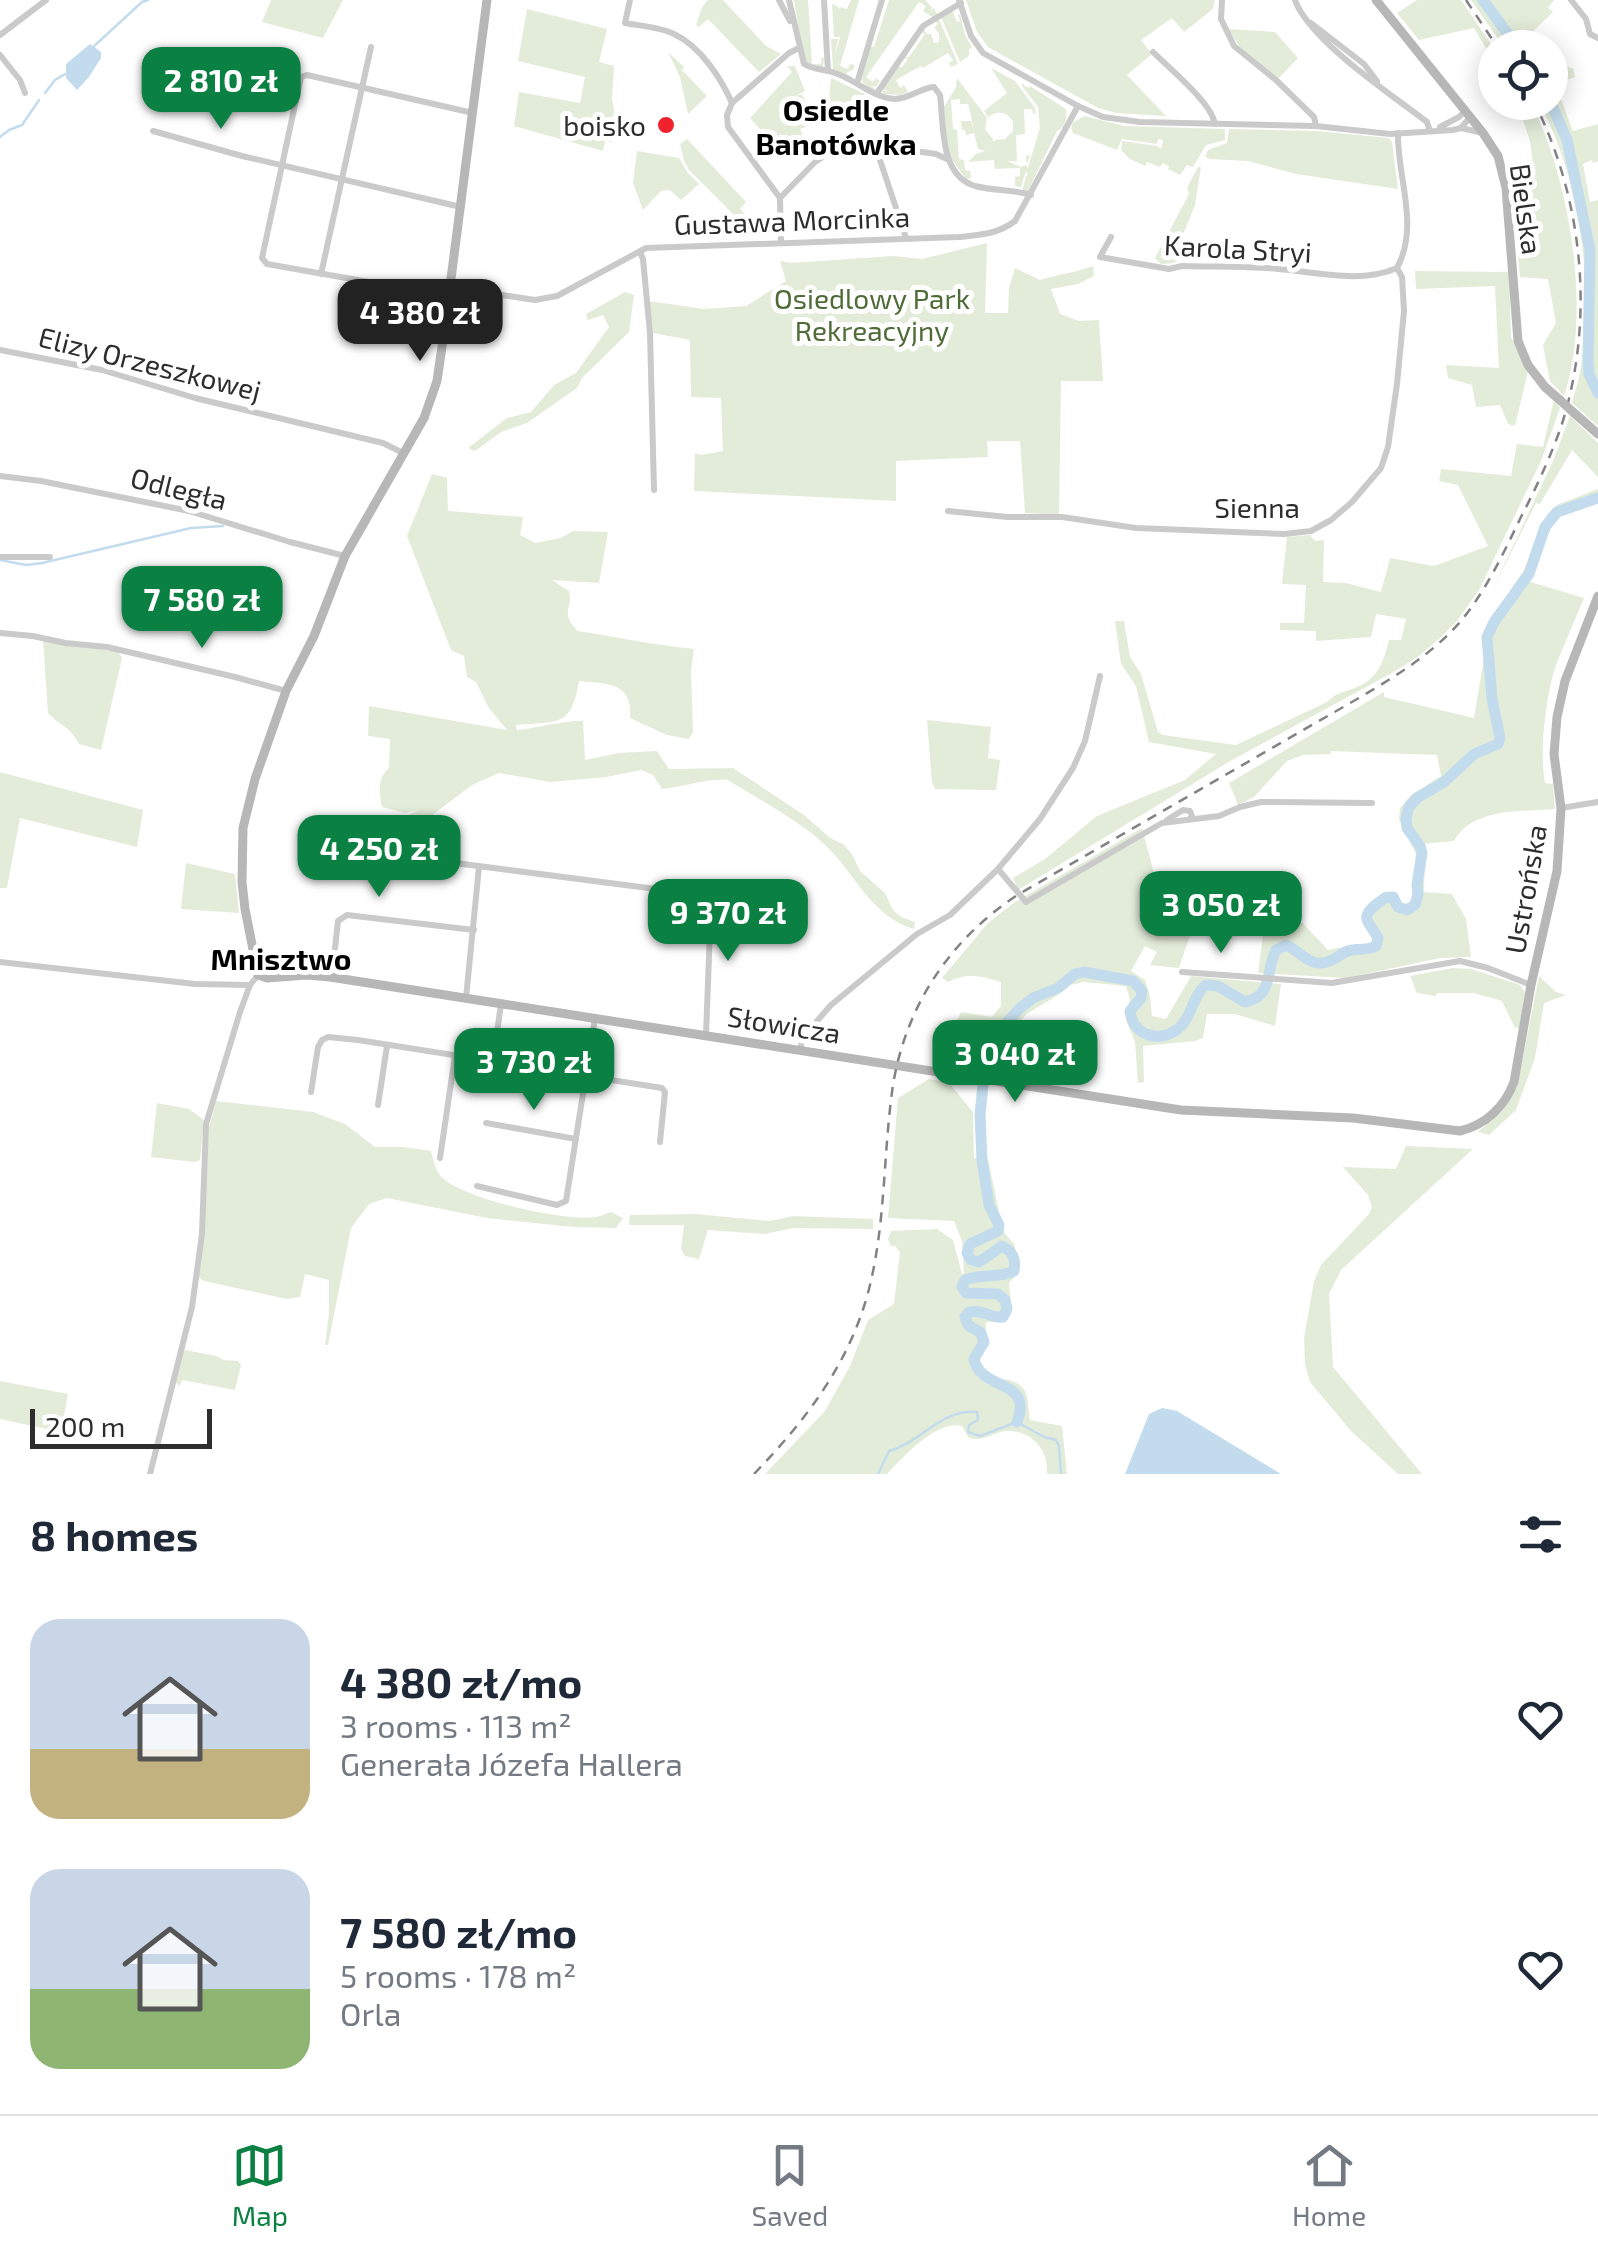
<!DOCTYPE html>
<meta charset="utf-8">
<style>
body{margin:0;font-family:"Exo 2",sans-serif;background:#f2f2f3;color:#1f2937;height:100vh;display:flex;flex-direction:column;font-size:38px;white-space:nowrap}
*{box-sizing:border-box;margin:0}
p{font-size:32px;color:#747a83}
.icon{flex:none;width:55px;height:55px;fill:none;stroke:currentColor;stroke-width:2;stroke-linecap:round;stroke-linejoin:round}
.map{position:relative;height:1474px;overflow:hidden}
.drawer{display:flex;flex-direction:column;background:#fff;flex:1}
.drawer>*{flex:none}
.fabs{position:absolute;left:1478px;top:30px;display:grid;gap:20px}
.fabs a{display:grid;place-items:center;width:90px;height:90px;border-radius:50%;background:#fff;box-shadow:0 5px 25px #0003;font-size:50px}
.scale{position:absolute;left:30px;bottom:25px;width:182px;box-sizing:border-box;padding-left:10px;border:5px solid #2d2d2d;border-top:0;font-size:28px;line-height:35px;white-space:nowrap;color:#2d2d2d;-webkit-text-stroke:8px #fff;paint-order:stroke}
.price{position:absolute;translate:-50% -85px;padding:0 22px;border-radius:20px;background:#0b8043;color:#fff;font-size:32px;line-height:65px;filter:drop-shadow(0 2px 5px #0008)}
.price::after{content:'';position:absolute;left:50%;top:60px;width:30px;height:22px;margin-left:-15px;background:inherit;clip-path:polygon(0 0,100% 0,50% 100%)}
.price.on{background:#222;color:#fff}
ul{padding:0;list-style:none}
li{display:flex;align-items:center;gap:30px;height:250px;padding:0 30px}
li span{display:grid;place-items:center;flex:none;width:280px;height:200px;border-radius:30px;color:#555}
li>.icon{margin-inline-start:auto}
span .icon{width:120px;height:120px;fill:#fffc;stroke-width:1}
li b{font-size:42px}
h2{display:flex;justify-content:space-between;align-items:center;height:120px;padding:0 30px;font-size:42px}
.tab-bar{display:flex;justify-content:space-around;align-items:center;height:140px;border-top:2px solid #e0e1e3;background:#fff;font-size:28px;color:#747a83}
.tab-bar a{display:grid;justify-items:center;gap:5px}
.tab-bar .on{color:#0b8043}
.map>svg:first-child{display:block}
</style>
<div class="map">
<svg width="1598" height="1474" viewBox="0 0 1598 1474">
<rect width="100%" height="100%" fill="#fff"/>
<g fill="#e3ecd9">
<path d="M271 0H343L323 38 262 22Z"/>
<path d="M708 0H723L766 46 781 54 759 72 708 19 699 27 696 25 702 7Z"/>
<path d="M794 0H808L812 64H821V58H824L823 68 804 62Z"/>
<path d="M851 0H859L840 66 848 69 850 64 854 65V69L846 73 855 79 833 69 831 39H838L835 55 840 37H834L832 4 837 6 839 9 840 7 847 9Z"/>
<path d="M889 0H925L932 7 931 10 934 8 938 15 934 18 923 11 926 6 919 2 866 77 873 82 876 78 880 81 876 87 870 85 876 89 872 90 860 80 865 82 860 79 869 46 874 47Z"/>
<path d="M966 0H1215L1213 9 1184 32 1172 18 1141 40 1152 54 1127 75 1166 116 1116 113 1098 108 988 47 977 32Z"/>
<path d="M1417 0H1461L1495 50V63L1474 28 1419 40 1397 13Z"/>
<path d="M1471 0H1554L1548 8 1553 12 1531 33 1539 45 1547 40 1566 67 1573 68 1575 77 1555 84 1573 131 1598 124V161L1594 163 1591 160 1583 164 1590 202 1598 200V426L1572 403C1576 388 1581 373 1582 358 1593 277 1579 175 1539 103L1550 102V48L1504 47Z"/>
<path d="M527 9 607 29 599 62 614 66 612 99 617 126 612 142 605 141 603 151 514 126 519 92 580 103 585 77 518 61Z"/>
<path d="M952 10 957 22 960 21 958 15 960 14 965 35 972 47 969 50V56L960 62 941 17Z"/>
<path d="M939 19 958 64 951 67 949 63 953 60 948 53 923 68 921 66 896 80 900 88 904 85 908 92 900 95 884 94 882 91H890L882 90 898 67H902L908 59 904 57H909L925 34 921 32 924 29 927 34H931L934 43 939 42V34L934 27 938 24 935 21Z"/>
<path d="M1228 29 1275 32 1298 58 1278 79 1241 49Z"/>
<path d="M668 52 684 67 682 70 707 96 688 114 680 77Z"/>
<path d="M787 66H795L805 91 795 96 802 94 815 123 800 129 806 143 787 160 750 118 792 72Z"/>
<path d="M991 68 1015 81 1035 108 1036 113 1033 114 1032 109H1024L1025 134 1016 135 1017 162H1026V156L1030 155 1028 162 1007 161 1021 167 1027 165V170L1040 128 1038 107 1022 86 1023 82 1024 86 1029 88 1030 86 1066 109C1067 118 1066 127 1057 131L1028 191H1022L1026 176 1028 175 1026 171 1021 187 1015 186V177L1020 176V168L995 169 994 160 968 162 976 154 985 151 978 149 974 133 966 135 965 130H962L961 121H971L974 131 967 98 968 104H960V99L951 100 953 129 957 130 959 159 964 160 965 170 970 171 971 178 966 179 950 157 945 128 944 107 956 87 957 78 987 118 985 129 993 139V142L995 140 1005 139 1013 131V122C1007 111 997 110 988 117L984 111 1007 93Z"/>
<path d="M831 78 865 94 827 123Z"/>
<path d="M1517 103H1531C1570 179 1592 314 1564 396L1550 381 1543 345 1556 323 1548 279 1520 277 1510 173 1533 164 1530 141Z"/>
<path d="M1085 116 1124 126 1225 129V140L1206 145 1193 167 1187 165 1180 175 1168 169 1169 166 1163 163 1160 167 1147 162 1145 166 1130 159 1121 150 1122 141 1157 146 1161 149 1163 140 1158 139 1157 144 1122 139 1117 150 1073 133 1071 128 1073 122Z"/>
<path d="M1229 129 1316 131 1389 138 1392 142 1398 189 1296 174 1248 161 1210 159 1205 157 1208 150 1227 143Z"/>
<path d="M687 139 746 202 740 209 760 229 753 234 689 170 684 161 680 144Z"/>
<path d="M637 151 679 158 688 173 699 184 681 200 670 190 661 191 643 210 633 183Z"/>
<path d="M1198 167H1201L1195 205 1176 252 1181 254C1177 265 1171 263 1161 264L1155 258 1189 194 1187 188Z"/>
<path d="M987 243 985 313H1008L1009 288 1015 268 1040 280C1058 274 1075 273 1093 266L1094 276 1078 284 1051 289 1060 314 1079 321 1099 320 1103 381H1061L1059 515 1025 513 1020 441H987L988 457 896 461V501L694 491 695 453 701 455 723 451 721 398 691 397 690 340 653 333 649 301 704 309 746 306 786 281 780 261 791 263 893 256 922 259Z"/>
<path d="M1415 271 1509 272 1511 337 1528 372 1515 426 1508 424 1500 405 1476 407 1472 385 1448 378 1446 365 1499 368 1495 286 1416 289Z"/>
<path d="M625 292 634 295 629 332 582 378 577 388 527 423 501 432 475 451 468 448 507 418 531 412 554 385 576 373 609 327 603 315 588 320 586 314Z"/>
<path d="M1554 400 1560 408 1541 461 1479 590 1457 621 1440 638 1419 656 1392 673 1232 760 1018 890 1013 878 1045 859 1097 816 1185 780 1216 754 1149 742 1136 686 1121 664 1115 621H1124L1130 657 1141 674 1158 732 1163 735 1236 745 1327 702C1339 691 1343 693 1357 687 1379 678 1384 660 1389 640H1401L1406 619 1376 614 1371 637 1316 641V631L1280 630V623H1304L1306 585 1282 584 1287 537 1310 535 1315 541 1324 540 1323 582 1346 583 1381 592 1390 558 1434 566 1488 546 1458 485 1439 481 1441 469 1511 476 1517 444 1543 447Z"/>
<path d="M1570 416 1598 443V477L1572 450 1540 504 1536 503 1491 593 1553 461Z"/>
<path d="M432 474 447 478 448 511 523 517 520 535 535 543 561 538 573 531 608 532 599 583 552 580 569 591C572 604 567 606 568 615 568 621 574 626 577 631 617 637 654 645 694 649L691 671 693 732 689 739 667 735 630 718C633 682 608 684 579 681 571 728 558 721 516 725L517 730C537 728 565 720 583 721L585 760 619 753 657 751 669 769 733 768 804 815 830 838 843 844 852 854 860 871 885 893 893 910 901 917 915 922 914 929C870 916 857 875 825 845 800 821 758 799 728 780 705 778 685 787 662 789L653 775 641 770 606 777 550 782 499 773 472 785 427 819 397 831 399 839H404L441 834 438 844 419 854 329 843 327 839 370 835 418 810 405 813 382 807C379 791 377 779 389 768L390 739 368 736 369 706 507 730 489 708 476 682 467 677 464 656 451 650 407 536Z"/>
<path d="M1598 489V503L1559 517 1553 524 1527 581 1584 598C1575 620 1565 642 1556 665 1546 694 1539 753 1545 783L1553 784 1555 809C1521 812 1473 807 1454 841L1422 844 1425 856 1424 892 1452 894 1466 919 1471 957 1440 958 1346 978 1258 973 1264 928 1283 918H1298L1328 950 1353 945H1370L1374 942 1373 935 1363 915C1367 901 1383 891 1397 893L1402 903 1407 904 1412 901 1416 854 1399 820 1400 808 1411 795 1441 776 1437 755 1331 751V754L1303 755 1287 761 1254 797 1238 805 1229 783 1384 692V697L1474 718 1484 658V637L1491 619 1524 570 1547 515 1559 504Z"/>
<path d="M43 640 118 652 122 658 101 750 79 744C69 725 61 727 48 713Z"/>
<path d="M927 720 991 727 988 758 1000 760 996 790 935 789 932 783Z"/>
<path d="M0 772 143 810 137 847 20 818 7 888H0Z"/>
<path d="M1142 828 1167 922 1173 923 1189 907 1193 909 1188 927 1192 929 1179 968 1150 965 1157 952 1145 946 1131 971 1145 980 1150 996 1152 1016 1166 1019 1191 976 1281 984 1275 1026 1235 1014H1207L1203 1038 1195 1041 1143 1046 1144 1082 1138 1083 1135 1042 1126 1020V1011L1130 1000 1126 986 1084 982 1070 985 1055 997 1028 1013 1006 1034 1022 1082 953 1068 957 1035 942 1038 934 1028 955 1024 961 1012 992 1017 1001 1006V982C982 976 967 972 948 982L942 978 988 923 1015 902Z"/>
<path d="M186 863 235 874 239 913 181 909Z"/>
<path d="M1453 968 1471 969 1520 985 1525 993 1519 1028H1515L1502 1001 1474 993H1437L1436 996 1417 993 1410 976Z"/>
<path d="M1539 976 1556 992 1566 995 1544 1003 1535 1058 1516 1110 1489 1135 1478 1132 1503 1110 1517 1087Z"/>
<path d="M929 1079 949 1083 973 1112 974 1158 988 1159 1003 1231 1014 1244 1020 1264 1018 1273 1009 1283 1012 1312C1005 1322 998 1321 986 1322 985 1340 989 1342 978 1359 984 1387 1009 1372 1023 1388 1029 1395 1028 1411 1030 1420L1062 1426 1067 1474H1047C1049 1451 1033 1431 1008 1431 993 1431 987 1442 969 1438L962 1426C937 1419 903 1457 887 1474H765L825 1411 850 1366 868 1320 894 1304 900 1252 895 1246H891L888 1239 891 1231 937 1229 953 1240 962 1274 964 1273 962 1241 954 1221 888 1218 898 1098Z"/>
<path d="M216 1101 313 1112 345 1124 375 1147H404L431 1151C433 1158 435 1168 439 1174 455 1198 567 1222 596 1217 601 1216 606 1214 611 1212L623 1218 616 1228 573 1227 487 1218 387 1198 369 1204 351 1228 328 1345H325L329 1313V1280L305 1274 300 1297 287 1299 204 1281 198 1277 207 1134Z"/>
<path d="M157 1103 189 1109 204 1120 200 1160 194 1162 151 1157Z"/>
<path d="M1406 1146 1473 1149 1341 1270 1329 1294 1333 1367 1422 1474H1398L1351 1431 1310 1382 1305 1364 1304 1338 1314 1281 1321 1265 1369 1214 1372 1207 1368 1195 1343 1167 1396 1169Z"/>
<path d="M695 1214 770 1221 793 1216 873 1219V1229L794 1228 764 1234 708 1230 699 1259 685 1256 681 1249 684 1225H629L630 1215Z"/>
<path d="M185 1350 216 1356 224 1360 238 1361 241 1365 235 1390 182 1380 180 1386 175 1382 183 1351Z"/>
<path d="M0 1381 68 1394 61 1432 0 1419Z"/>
</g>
<g fill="#c3dced">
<path d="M90 44 101 52V58L89 77 77 90 66 78V64Z"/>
<path d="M1162 1408 1177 1411 1281 1474H1125L1149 1414Z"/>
</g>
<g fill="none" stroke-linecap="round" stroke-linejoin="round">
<g stroke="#c3dced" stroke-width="2.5">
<path d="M92 48 142 2 148 0"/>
<path d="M45 93 55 80 65 74"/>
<path d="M0 137 9 130 22 125 39 100"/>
<path d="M0 560 26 565 42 563 191 528 223 526"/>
<path d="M878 1474 889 1451C922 1442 940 1409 977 1412L978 1420 969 1425 968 1432 980 1436 1017 1422 1044 1437 1056 1440 1059 1446 1061 1474"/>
</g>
<g stroke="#c3dced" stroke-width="11">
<path d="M1483 0 1518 48"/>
<path d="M1550 101 1567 140 1590 250 1588 360 1589 374 1598 393"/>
<path d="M1017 1422C1034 1378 981 1392 974 1359L984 1342 981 1333 968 1325 965 1317 969 1312C985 1309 991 1319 1003 1317L1007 1309 1005 1300 998 1294 966 1293 962 1287 965 1280C981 1273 997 1279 1014 1271 1016 1258 1013 1252 1002 1246L979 1262 971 1260 967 1253 970 1244 998 1231 999 1225 989 1205 982 1160 980 1115 983 1084 989 1051 1003 1027 1019 1009 1033 998 1058 988 1075 974 1084 972 1133 981 1142 991 1141 998 1130 1011C1133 1037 1162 1044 1180 1027 1193 1015 1192 996 1206 985L1218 986 1245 1002C1274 996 1265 971 1276 950L1286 945C1302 952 1310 969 1330 961 1338 958 1343 951 1352 950 1362 948 1367 951 1376 946L1378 938C1369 921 1358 918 1378 903 1388 896 1381 898 1393 897L1398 907 1407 910 1415 905 1418 894 1417 885 1422 853 1420 846 1407 828 1406 818 1409 807 1417 798 1444 782 1474 754 1498 744 1500 738 1492 699 1487 637 1494 622 1529 574 1545 527 1557 512 1598 498"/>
</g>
<g stroke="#cacaca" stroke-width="6">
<path d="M630 0 625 23C641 26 660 27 674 34 700 46 721 78 732 103L727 115 728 127 780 198"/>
<path d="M779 0 790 21"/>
<path d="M789 0 804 64C814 70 824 69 835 73 856 80 873 98 895 99 909 99 920 88 934 87L940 95C944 125 939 175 975 186 993 191 1013 189 1031 195"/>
<path d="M824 0 828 71"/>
<path d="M959 0 971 36 983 53 1078 106 1103 117 1140 122 1316 126 1390 134 1453 130 1461 128 1470 117"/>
<path d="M1222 0 1221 19 1234 46 1277 81 1314 117 1316 126"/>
<path d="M1295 0C1309 40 1392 95 1427 122L1430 131"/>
<path d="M1571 0 1586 19 1590 34 1598 38"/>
<path d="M1311 23 1364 64 1377 81"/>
<path d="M0 35 46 0"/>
<path d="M1153 52C1170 69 1211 102 1215 124"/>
<path d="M0 55 20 80 25 93"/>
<path d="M857 83 882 0"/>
<path d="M877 93 923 26 961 3"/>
<path d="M732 103 789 53 799 48"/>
<path d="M1440 127 1459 117 1465 111"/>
<path d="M1461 128 1483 133"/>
<path d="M153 131 242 156 461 207"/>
<path d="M877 151 906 238"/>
<path d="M780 198 815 162 827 154 837 152H922L936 154 947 159"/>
<path d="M780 198 781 243"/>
<path d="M1111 237 1100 257 1169 269 1182 266C1214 267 1246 266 1278 269 1316 272 1361 284 1397 268"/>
<path d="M640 252 643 259 650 333 654 490"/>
<path d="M321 274 371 47"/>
<path d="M450 287 535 300 557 296 646 248 959 237C980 235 998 234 1015 221L1078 106"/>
<path d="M448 296 267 264 262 258 301 77 307 75 473 113"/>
<path d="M0 350 102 370 195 398 383 443 403 453"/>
<path d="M0 476 41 481 189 511 290 542 345 556"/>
<path d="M948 511 1007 517H1062L1136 528 1284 534 1311 531 1331 520 1352 502 1381 468 1388 447 1397 384 1404 311 1402 277 1397 268C1420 225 1397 178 1398 133"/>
<path d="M0 557H50"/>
<path d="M0 633 33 636 65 643 107 647 235 677 286 691"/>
<path d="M1561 808 1598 802"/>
<path d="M1167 820 1183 810 1190 811 1192 816 1190 819"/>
<path d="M326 858 325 851 327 848 347 849 679 892 708 898 711 904 706 1035"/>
<path d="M998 869 1026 902 1162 823 1219 816 1240 807 1261 802 1372 803"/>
<path d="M335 948 338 921 347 915 474 930"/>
<path d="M0 962 195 984 250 985"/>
<path d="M1182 972 1332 983 1460 961 1488 968 1531 985"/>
<path d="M466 998 479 867"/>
<path d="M800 1050 803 1037 831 1005 917 934 950 915 998 869 1040 819 1073 768 1085 741 1100 676"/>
<path d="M493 1061 501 1004"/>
<path d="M311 1092 318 1047 322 1040 328 1037 358 1040 662 1088 665 1092 660 1142"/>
<path d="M378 1105 387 1046"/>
<path d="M486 1123 576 1139"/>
<path d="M440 1158 455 1056"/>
<path d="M477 1186 557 1205 566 1201 595 1018"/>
<path d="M150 1474 192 1307 202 1234 206 1124 240 1012 250 985 258 975"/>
</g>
<g stroke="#b7b7b7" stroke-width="9">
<path d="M487 0 444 333 437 381 424 418 345 556 314 636 286 691 255 779 243 828 242 882 245 909 258 975 267 978 307 975 330 977 1181 1110 1353 1118 1460 1131C1486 1125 1505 1106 1514 1082L1531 985 1557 871 1561 808 1554 754 1557 717 1565 681 1598 596"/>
<path d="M1376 0 1483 133 1498 156 1506 188 1518 341 1528 365 1545 387 1561 401"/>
<path d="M1573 412 1598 434"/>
</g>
<g stroke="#828282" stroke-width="2.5" stroke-dasharray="10 8" stroke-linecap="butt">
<path d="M1466 0 1498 48"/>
<path d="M754 1474C806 1420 850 1363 869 1289 886 1222 883 1153 893 1085 906 1005 951 938 1019 894L1364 695C1399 674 1433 653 1460 622 1486 591 1503 554 1521 517 1536 488 1550 458 1561 427 1595 322 1584 201 1534 102"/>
</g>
<path stroke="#b7b7b7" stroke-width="9" d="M1561 401 1573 412"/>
</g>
<circle fill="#f1212e" stroke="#fff" stroke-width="4" cx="666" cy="125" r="10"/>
<g text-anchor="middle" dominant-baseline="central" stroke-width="10" stroke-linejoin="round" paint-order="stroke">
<g font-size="28" fill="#2d2d2d" stroke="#fff" text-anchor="end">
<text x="646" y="125">boisko</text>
</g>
<g font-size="28" fill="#2d2d2d" stroke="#fff">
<text transform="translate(1527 209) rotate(82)">Bielska</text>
<text transform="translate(792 220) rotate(-2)">Gustawa Morcinka</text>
<text transform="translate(1238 248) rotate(3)">Karola Stryi</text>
<text transform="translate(150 363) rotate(14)">Elizy Orzeszkowej</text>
<text transform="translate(179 488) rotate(14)">Odległa</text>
<text x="1257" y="507">Sienna</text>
<text transform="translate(1525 889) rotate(-80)">Ustrońska</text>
<text transform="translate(784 1024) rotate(9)">Słowicza</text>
</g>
<g font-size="28" fill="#4f6b37" stroke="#fff">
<text x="872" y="298">Osiedlowy Park<tspan x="872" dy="32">Rekreacyjny</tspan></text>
</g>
<g font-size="30" font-weight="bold" fill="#000" stroke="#fff">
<text x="836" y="109">Osiedle<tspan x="836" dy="34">Banotówka</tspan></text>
<text x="281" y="958">Mnisztwo</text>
</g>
</g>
</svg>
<div class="fabs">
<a><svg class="icon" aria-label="locate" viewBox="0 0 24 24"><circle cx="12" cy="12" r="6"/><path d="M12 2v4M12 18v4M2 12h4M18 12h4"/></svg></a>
</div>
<div class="scale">200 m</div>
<b class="price" style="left:221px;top:132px">2 810 zł</b>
<b class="price on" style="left:420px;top:364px">4 380 zł</b>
<b class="price" style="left:202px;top:651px">7 580 zł</b>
<b class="price" style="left:379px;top:900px">4 250 zł</b>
<b class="price" style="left:1221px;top:956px">3 050 zł</b>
<b class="price" style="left:728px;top:964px">9 370 zł</b>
<b class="price" style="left:1015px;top:1105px">3 040 zł</b>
<b class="price" style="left:534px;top:1113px">3 730 zł</b>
</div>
<section class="drawer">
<h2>8 homes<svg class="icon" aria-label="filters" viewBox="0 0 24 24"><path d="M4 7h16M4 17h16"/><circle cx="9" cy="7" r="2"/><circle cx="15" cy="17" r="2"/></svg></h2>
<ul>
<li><span style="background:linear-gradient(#c9d6e8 65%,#c2b280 0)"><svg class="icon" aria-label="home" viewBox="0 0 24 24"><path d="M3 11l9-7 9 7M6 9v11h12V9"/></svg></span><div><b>4 380 zł/mo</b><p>3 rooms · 113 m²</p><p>Generała Józefa Hallera</p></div><svg class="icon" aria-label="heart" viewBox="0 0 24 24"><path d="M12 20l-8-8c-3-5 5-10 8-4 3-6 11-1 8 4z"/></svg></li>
<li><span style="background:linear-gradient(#c9d6e8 60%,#8fb573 0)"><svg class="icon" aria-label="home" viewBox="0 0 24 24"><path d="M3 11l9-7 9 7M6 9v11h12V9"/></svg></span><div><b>7 580 zł/mo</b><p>5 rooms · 178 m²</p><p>Orla</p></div><svg class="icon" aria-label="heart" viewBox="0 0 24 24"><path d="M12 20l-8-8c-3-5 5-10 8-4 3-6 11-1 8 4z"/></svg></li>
</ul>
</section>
<nav class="tab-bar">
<a class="on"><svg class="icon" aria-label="map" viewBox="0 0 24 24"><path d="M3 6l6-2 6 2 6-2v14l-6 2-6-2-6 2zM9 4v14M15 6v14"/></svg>Map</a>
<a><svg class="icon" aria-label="saved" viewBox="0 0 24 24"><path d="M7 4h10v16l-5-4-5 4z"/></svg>Saved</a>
<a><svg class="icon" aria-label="home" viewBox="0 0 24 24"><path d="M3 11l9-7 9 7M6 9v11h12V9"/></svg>Home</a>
</nav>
